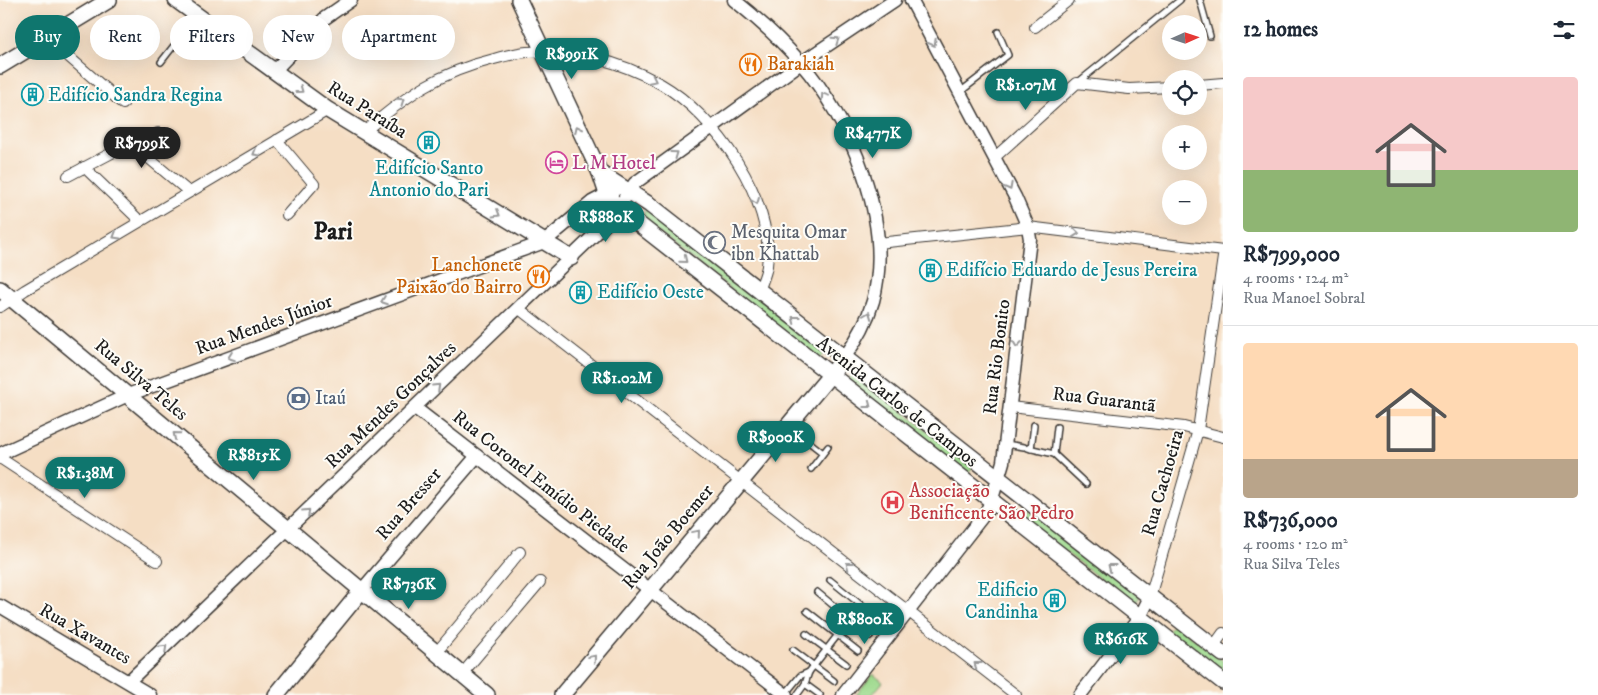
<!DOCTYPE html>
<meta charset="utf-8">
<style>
body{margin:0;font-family:"IM FELL DW Pica",serif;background:#f2f2f3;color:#1f2937;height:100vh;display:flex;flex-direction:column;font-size:19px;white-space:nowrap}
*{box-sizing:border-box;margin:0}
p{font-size:16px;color:#747a83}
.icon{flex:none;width:28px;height:28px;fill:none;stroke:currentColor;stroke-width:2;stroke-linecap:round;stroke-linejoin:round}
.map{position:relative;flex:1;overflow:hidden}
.sheet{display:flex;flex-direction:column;background:#fff;width:375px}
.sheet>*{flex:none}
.guide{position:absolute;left:15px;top:15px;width:475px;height:45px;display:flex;gap:10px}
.needle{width:32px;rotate:87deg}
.controls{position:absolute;left:1162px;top:15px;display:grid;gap:10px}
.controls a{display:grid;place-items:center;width:45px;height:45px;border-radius:50%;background:#fff;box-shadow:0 5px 20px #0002;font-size:25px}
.price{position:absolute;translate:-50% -42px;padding:0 11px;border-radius:18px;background:#0f766e;color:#fff;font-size:16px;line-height:32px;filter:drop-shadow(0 1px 2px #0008)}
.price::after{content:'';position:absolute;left:50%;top:30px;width:15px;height:11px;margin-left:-8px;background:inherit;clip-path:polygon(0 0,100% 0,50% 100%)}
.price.active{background:#222;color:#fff}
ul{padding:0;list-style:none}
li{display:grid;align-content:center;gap:10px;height:265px;padding:0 20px}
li+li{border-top:1px solid #e0e1e3}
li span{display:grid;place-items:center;height:155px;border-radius:5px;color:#555}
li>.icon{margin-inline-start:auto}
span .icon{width:90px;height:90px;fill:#fffc;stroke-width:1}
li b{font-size:21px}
h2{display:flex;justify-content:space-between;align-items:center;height:60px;padding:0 20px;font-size:21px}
.pill{padding:0 18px;border-radius:22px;background:#fff;box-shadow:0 5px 20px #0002;font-size:18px;line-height:45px}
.pill.active{background:#0f766e;color:#fff}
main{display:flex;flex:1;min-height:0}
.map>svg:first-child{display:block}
</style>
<main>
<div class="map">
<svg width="1223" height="695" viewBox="0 0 1223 695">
<rect width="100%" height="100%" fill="#fdfcf7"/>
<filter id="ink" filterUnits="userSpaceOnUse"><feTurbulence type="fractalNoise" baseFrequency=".02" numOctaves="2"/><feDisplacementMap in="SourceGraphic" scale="10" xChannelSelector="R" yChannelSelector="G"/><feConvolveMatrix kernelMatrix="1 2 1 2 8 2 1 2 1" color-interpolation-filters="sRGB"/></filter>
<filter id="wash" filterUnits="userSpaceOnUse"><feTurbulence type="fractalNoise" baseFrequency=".0096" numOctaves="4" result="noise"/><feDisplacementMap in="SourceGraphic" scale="20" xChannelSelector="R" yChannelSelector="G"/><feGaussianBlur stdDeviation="1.12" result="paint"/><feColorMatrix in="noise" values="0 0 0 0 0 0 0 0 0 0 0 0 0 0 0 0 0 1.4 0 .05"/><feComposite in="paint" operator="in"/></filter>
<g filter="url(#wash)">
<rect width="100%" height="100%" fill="#f5dec4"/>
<g fill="#9fda8e" stroke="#5e7b55">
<path d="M647 209 826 351 820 359 640 218Z"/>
<path d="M854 372 973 467 967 475 847 381Z"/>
<path d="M1027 509 1140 596 1134 605 1021 518Z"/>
<path d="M1174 623 1223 661V675L1168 632Z"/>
<path d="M873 674 883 682 872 695H856Z"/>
</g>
</g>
<g filter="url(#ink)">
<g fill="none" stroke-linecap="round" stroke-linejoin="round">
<defs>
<g id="service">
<path d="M1200 0 1210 36"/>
<path d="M161 62 197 16"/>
<path d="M1077 83 1180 0"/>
<path d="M960 92 1008 55 998 32"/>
<path d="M790 427 823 453"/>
<path d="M1006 444 1024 447"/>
<path d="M1028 448 1054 454 1086 484"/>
<path d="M1031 449 1034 425"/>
<path d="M1054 454 1057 427"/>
<path d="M811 469 828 447"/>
<path d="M817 592 870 636"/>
<path d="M861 605 880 623"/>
<path d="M807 611 858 651"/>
<path d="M806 634 846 664"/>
<path d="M793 650 834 681"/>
<path d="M805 684 820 695"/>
<path d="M786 693 800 676 809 672"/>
<path d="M797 695 805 684 809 672 861 605 830 580"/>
</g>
<g id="minor">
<path d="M1035 27 1069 0"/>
<path d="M47 38 123 104"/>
<path d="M1199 85 1223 83"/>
<path d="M364 132C407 95 437 73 494 59 505 56 516 53 527 52 573 49 620 61 661 84 715 115 775 200 767 266 766 274 762 282 759 291"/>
<path d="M158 133 145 150 146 156 189 192"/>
<path d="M277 140 314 184 287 215"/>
<path d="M994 158 1077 83 1129 89 1171 87"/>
<path d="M84 167 140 221"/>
<path d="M68 176 125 146"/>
<path d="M878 243 1028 227 1223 251"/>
<path d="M0 307 25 290 328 110"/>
<path d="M518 308 1016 695"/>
<path d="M1010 407 1184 427 1223 437"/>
<path d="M0 458 157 561"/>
<path d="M1150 597 1198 430 1223 257"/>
<path d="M1213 647 1223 633"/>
<path d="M436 653 520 552"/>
<path d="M462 674 540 582"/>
</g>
<g id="tertiary">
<path d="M734 0C758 19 780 39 800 62 851 120 894 223 873 301 867 322 857 340 844 358"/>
<path d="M274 71 325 18 351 0"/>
<path d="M415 408 786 695"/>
<path d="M0 454 128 395 544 242 592 202 615 190"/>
<path d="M362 590 477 456"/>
<path d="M0 606 150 695"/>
<path d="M129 681 609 221 635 183 801 63 895 0"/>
<path d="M843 695 986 512 991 502 1003 462 1030 239 1028 227 1015 197 911 0"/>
<path d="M1080 695 1140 617 1150 597"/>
</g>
<g id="secondary">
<path d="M176 0 328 110 571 258"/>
<path d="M519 0 600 173 607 194 618 208 1223 682"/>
<path d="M0 66 109 0"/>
<path d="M600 173 650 205 1223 654"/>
<path d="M0 289 487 695"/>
<path d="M276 695 362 590"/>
<path d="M562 695 837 367"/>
</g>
</defs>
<use href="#service" stroke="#3d3935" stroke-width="8"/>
<use href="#minor" stroke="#3d3935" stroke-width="12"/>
<use href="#tertiary" stroke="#3d3935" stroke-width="15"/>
<use href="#secondary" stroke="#3d3935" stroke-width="18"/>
<use href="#service" stroke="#fff" stroke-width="5"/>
<use href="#minor" stroke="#fff" stroke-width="10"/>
<use href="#tertiary" stroke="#fff" stroke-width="12"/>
<use href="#secondary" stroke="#fff" stroke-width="15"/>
</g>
<defs><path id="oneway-chevron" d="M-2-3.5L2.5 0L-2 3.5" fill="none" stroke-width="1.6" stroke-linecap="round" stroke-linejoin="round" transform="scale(1.25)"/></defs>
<g stroke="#999">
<use href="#oneway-chevron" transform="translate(836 40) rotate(-34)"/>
<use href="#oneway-chevron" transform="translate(933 43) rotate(62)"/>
<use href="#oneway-chevron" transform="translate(653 80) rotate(26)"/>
<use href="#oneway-chevron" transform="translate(300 90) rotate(36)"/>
<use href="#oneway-chevron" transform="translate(824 96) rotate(-124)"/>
<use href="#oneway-chevron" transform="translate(401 101) rotate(-34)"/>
<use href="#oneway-chevron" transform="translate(578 129) rotate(-115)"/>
<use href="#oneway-chevron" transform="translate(256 153) rotate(149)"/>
<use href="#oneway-chevron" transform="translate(675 154) rotate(-36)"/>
<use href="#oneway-chevron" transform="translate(1009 187) rotate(62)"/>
<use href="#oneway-chevron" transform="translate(756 201) rotate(69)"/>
<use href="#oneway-chevron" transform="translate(497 214) rotate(31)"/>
<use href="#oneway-chevron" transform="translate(1076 233) rotate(7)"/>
<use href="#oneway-chevron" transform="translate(116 236) rotate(149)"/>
<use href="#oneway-chevron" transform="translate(684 260) rotate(39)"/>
<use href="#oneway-chevron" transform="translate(384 301) rotate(160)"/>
<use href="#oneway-chevron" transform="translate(868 315) rotate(-69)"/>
<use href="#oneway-chevron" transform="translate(795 319) rotate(-142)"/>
<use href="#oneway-chevron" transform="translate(1017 344) rotate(97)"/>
<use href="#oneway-chevron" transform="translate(231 357) rotate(160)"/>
<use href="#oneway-chevron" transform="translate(437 387) rotate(-44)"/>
<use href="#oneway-chevron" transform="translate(868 405) rotate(38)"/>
<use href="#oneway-chevron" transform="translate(176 435) rotate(-140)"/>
<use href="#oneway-chevron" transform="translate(307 512) rotate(-44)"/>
<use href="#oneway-chevron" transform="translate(697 533) rotate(-50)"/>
<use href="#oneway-chevron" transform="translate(849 565) rotate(-142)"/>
<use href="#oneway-chevron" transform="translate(1111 567) rotate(-142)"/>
<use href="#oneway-chevron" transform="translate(164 648) rotate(-44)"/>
<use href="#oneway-chevron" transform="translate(593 658) rotate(-50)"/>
<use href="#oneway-chevron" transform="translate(977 665) rotate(-142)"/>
</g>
</g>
<defs>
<symbol id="restaurant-ring" viewBox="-11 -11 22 22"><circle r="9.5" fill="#fdfcf7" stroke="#e8710a" stroke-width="1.5"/><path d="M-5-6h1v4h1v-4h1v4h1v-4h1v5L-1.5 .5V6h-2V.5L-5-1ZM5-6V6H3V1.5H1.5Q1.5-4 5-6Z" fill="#e8710a"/></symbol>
<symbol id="building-ring" viewBox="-11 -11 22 22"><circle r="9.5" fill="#fdfcf7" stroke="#0f9aa8" stroke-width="1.5"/><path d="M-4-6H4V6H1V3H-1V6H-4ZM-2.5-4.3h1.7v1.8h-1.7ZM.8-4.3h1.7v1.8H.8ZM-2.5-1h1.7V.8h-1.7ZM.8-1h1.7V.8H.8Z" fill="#0f9aa8"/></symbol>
<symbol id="hotel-ring" viewBox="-11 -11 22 22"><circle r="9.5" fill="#fdfcf7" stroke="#d1479c" stroke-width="1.5"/><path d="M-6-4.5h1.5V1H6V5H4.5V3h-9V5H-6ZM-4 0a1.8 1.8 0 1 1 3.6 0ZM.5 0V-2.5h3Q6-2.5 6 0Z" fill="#d1479c"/></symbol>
<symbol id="mosque-ring" viewBox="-11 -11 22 22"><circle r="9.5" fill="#fdfcf7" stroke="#6b7280" stroke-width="1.5"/><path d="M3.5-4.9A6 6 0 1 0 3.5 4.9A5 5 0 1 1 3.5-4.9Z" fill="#6b7280"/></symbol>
<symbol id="bank-ring" viewBox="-11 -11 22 22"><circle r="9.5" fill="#fdfcf7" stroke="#5c6f8a" stroke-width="1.5"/><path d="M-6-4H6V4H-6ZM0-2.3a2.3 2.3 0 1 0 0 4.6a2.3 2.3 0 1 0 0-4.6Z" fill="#5c6f8a"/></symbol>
<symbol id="hospital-ring" viewBox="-11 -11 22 22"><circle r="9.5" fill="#fdfcf7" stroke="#e0444e" stroke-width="1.5"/><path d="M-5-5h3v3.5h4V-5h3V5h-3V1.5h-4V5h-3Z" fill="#e0444e"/></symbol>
</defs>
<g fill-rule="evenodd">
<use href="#restaurant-ring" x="738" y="52" width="25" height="25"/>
<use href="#building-ring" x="20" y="82" width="25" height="25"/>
<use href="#building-ring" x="416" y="130" width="25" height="25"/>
<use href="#hotel-ring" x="544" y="150" width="25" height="25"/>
<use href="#mosque-ring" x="702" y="230" width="25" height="25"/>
<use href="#building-ring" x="918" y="258" width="25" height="25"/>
<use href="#restaurant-ring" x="526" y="264" width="25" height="25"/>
<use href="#building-ring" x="568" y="280" width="25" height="25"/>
<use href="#bank-ring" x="286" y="386" width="25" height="25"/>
<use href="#hospital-ring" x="880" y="490" width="25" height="25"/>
<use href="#building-ring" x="1042" y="588" width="25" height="25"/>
</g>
<g text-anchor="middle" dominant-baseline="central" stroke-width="4" stroke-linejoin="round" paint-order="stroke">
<g font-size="19" fill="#c56008" stroke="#fdfcf7" text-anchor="start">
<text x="767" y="64">Barakiah</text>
<text x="522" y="265" text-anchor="end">Lanchonete<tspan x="522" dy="22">Paixão do Bairro</tspan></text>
</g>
<g font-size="19" fill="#0d838f" stroke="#fdfcf7" text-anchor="start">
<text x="48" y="95">Edifício Sandra Regina</text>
<text x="429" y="168" text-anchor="middle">Edifício Santo<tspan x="429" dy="22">Antonio do Pari</tspan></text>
<text x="946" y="270">Edifício Eduardo de Jesus Pereira</text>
<text x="597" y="292">Edifício Oeste</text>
<text x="1038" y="590" text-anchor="end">Edificio<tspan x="1038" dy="22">Candinha</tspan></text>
</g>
<g font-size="19" fill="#1c1c1c" stroke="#fdfcf7">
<text transform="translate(367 110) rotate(32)">Rua Paraíba</text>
<text transform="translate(264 325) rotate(-20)">Rua Mendes Júnior</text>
<text transform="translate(997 357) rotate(-83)">Rua Rio Bonito</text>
<text transform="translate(141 380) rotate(40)">Rua Silva Teles</text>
<text transform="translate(1104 400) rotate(7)">Rua Guarantã</text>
<text transform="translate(897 402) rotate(38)">Avenida Carlos de Campos</text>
<text transform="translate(391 405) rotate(-44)">Rua Mendes Gonçalves</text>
<text transform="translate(541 482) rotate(38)">Rua Coronel Emídio Piedade</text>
<text transform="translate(1163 483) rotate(-74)">Rua Cachoeira</text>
<text transform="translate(409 504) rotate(-49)">Rua Bresser</text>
<text transform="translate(668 537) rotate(-50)">Rua João Boemer</text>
<text transform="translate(85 634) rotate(30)">Rua Xavantes</text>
</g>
<g font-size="19" fill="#b23c85" stroke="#fdfcf7" text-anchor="start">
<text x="572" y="163">L M Hotel</text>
</g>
<g font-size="19" fill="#5b616d" stroke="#fdfcf7" text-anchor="start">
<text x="731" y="232">Mesquita Omar<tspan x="731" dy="22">ibn Khattab</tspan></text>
</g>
<g font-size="19" fill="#4e5e75" stroke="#fdfcf7" text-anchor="start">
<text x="315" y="398">Itaú</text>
</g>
<g font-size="19" fill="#be3a42" stroke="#fdfcf7" text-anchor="start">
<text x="909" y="491">Associação<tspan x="909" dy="22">Benificente São Pedro</tspan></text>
</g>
<g font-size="24" font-weight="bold" fill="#1c1c1c" stroke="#fdfcf7">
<text x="333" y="232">Pari</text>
</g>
</g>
</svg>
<div class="controls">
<a><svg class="needle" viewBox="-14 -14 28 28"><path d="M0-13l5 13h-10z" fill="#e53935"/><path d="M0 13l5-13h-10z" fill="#747a83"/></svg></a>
<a><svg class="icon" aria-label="locate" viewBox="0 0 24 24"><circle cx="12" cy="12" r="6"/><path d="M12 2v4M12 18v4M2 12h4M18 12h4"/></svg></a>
<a>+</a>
<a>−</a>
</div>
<b class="price" style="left:572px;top:80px">R$991K</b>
<b class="price" style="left:1026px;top:111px">R$1.07M</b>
<b class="price" style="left:873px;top:159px">R$477K</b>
<b class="price active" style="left:142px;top:169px">R$799K</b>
<b class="price" style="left:606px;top:243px">R$880K</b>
<b class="price" style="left:622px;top:404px">R$1.02M</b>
<b class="price" style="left:776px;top:463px">R$900K</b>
<b class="price" style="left:254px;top:481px">R$815K</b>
<b class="price" style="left:85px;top:499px">R$1.38M</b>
<b class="price" style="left:409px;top:610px">R$736K</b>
<b class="price" style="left:865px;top:645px">R$800K</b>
<b class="price" style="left:1121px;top:665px">R$616K</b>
<div class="guide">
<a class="pill active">Buy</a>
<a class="pill">Rent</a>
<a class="pill">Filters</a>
<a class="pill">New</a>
<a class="pill">Apartment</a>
</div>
</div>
<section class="sheet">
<h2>12 homes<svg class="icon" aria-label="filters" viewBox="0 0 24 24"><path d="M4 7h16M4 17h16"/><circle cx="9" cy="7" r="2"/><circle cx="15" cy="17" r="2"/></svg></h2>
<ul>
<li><span style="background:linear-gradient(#f6c9c9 60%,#8fb573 0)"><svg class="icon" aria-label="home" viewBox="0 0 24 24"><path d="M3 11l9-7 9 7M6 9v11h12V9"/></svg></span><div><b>R$799,000</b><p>4 rooms · 124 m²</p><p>Rua Manoel Sobral</p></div></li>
<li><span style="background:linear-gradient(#ffd9b3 75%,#b9a48a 0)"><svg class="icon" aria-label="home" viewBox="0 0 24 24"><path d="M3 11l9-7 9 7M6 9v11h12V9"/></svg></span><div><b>R$736,000</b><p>4 rooms · 120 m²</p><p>Rua Silva Teles</p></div></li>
</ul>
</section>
</main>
